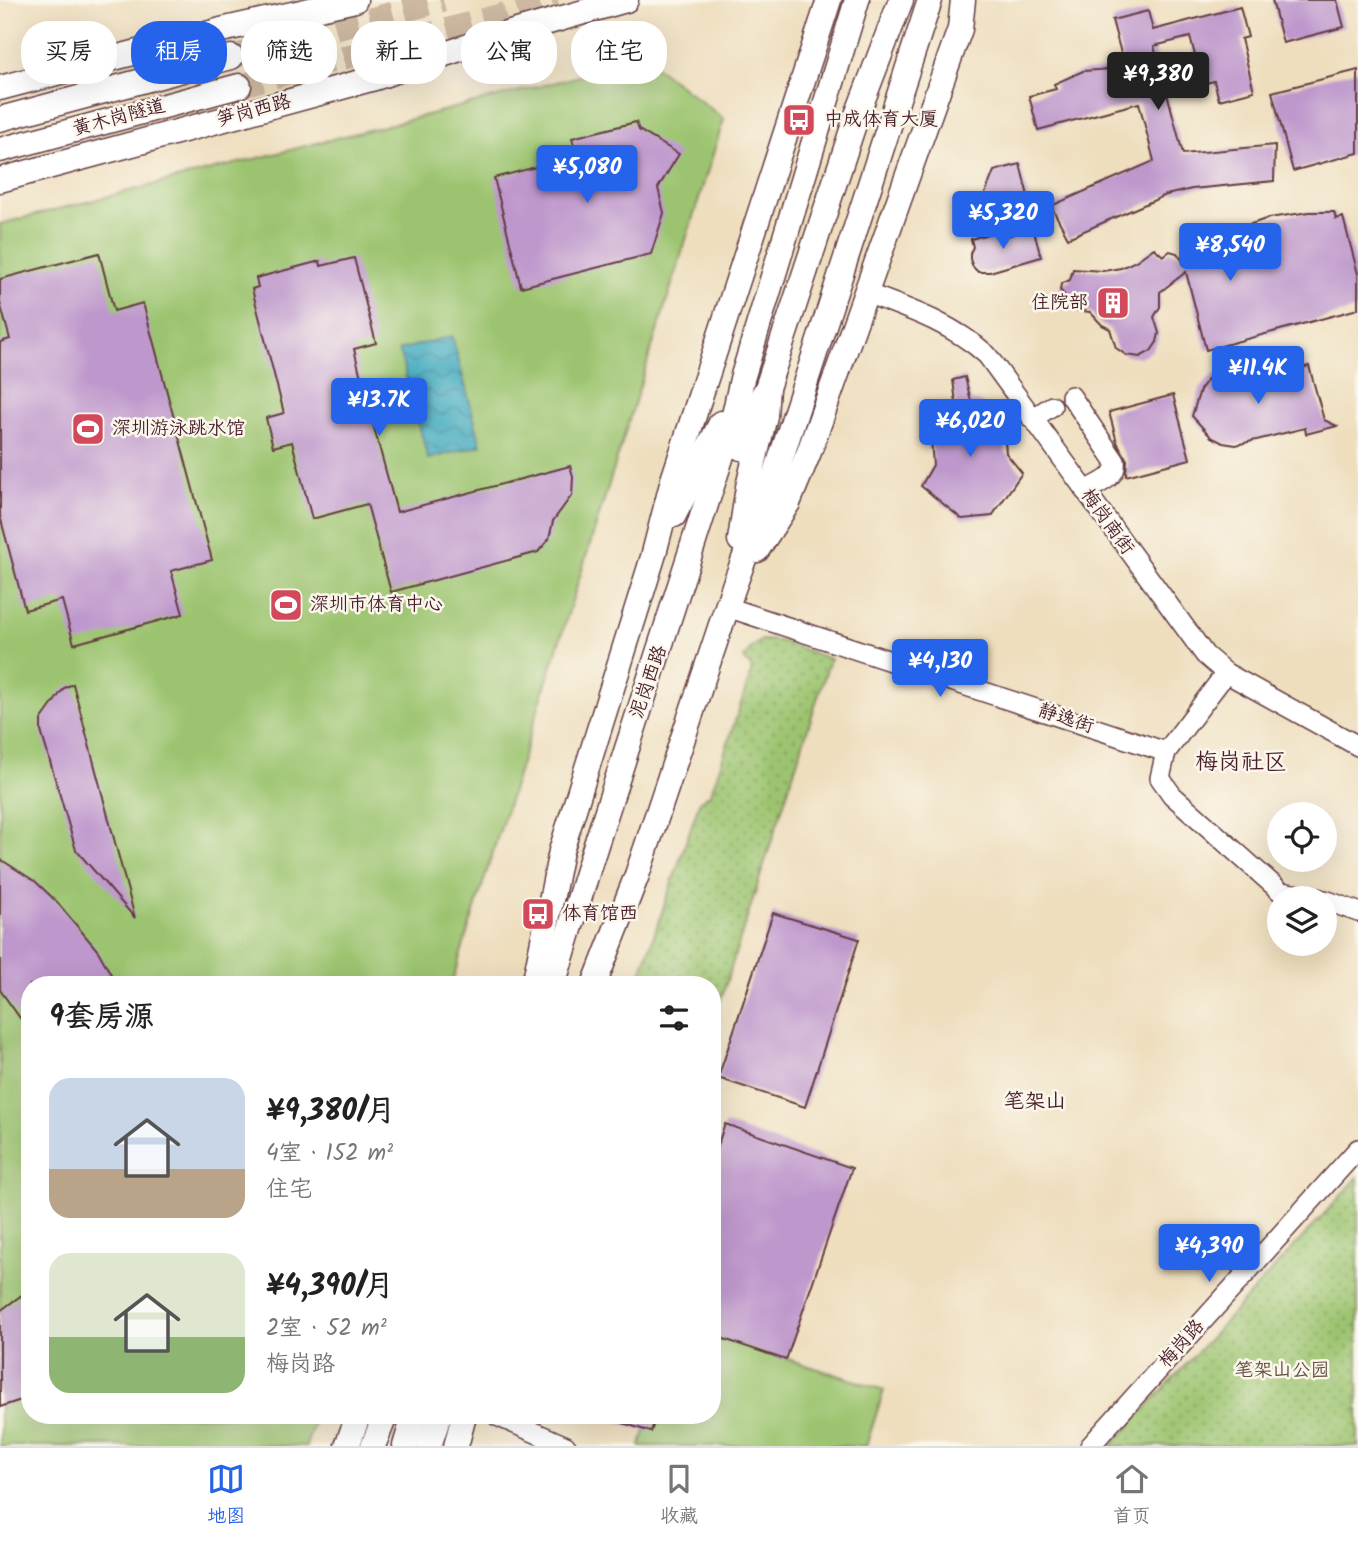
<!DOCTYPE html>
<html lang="zh">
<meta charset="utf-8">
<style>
body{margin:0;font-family:Kalam,"LXGW WenKai TC",sans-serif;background:#f2f2f2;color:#222;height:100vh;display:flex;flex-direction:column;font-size:26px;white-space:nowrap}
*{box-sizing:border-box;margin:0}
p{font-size:23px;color:#767676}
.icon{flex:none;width:38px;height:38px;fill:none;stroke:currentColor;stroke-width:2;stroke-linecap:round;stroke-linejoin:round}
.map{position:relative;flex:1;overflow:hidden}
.sheet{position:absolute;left:21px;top:976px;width:700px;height:448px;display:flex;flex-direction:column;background:#fff;border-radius:28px;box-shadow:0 7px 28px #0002}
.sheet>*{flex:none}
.guide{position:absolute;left:21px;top:21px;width:700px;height:63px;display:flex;gap:14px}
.fabs{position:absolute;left:1267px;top:802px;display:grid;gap:14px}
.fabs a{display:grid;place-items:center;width:70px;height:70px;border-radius:50%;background:#fff;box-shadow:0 7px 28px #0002;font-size:35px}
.price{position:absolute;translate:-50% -60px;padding:0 16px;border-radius:7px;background:#2563eb;color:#fff;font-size:23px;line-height:46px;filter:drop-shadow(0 2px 4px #0008)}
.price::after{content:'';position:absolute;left:50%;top:42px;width:21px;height:16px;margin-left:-10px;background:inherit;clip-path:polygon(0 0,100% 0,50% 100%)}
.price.active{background:#222;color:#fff}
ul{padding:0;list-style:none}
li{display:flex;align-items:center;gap:21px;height:175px;padding:0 28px}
li span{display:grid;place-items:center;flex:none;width:196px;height:140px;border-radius:21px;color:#555}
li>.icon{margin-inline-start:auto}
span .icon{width:84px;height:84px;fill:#fffc;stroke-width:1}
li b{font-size:30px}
h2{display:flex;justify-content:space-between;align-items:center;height:84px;padding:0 28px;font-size:30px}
.chip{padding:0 24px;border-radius:28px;background:#fff;box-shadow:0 7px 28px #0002;font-size:24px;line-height:63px}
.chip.active{background:#2563eb;color:#fff}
.tabs{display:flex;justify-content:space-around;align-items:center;height:98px;border-top:2px solid #e0e0e0;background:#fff;font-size:19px;color:#767676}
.tabs a{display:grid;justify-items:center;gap:4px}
.tabs .active{color:#2563eb}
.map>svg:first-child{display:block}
</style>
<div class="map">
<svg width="1358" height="1446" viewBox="0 0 1358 1446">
<defs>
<pattern id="park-dots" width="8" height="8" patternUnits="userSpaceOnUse" patternTransform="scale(1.75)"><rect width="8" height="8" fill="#9cc46f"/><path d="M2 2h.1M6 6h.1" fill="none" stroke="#819f5b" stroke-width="1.8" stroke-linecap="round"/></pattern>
<pattern id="water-waves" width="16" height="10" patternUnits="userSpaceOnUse" patternTransform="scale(1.75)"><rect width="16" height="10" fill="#40aac0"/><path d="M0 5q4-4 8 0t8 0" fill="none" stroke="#388a9c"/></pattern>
</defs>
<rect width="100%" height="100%" fill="#fbf7ec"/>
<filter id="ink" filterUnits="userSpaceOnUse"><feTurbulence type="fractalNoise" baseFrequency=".0143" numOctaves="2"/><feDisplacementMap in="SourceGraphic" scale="14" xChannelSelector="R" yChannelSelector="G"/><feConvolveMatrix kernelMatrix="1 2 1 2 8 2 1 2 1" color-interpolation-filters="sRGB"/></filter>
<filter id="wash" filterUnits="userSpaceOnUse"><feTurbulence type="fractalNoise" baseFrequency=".00686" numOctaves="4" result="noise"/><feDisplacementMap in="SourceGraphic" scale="28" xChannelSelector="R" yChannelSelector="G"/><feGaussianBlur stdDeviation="1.57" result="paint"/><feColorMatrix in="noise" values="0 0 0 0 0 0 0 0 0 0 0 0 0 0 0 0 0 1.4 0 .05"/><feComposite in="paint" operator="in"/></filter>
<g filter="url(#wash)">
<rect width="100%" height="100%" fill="#eedebe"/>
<g fill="#9cc46f" stroke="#73724d" stroke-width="2">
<path d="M646 59 724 119 451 985H30V1416H316L306 1446H0V224Z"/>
<path d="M712 1335 884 1390 866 1446H640L650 1416H712Z"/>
</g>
<g fill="url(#park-dots)" stroke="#73724d" stroke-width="2">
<path d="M762 640 780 641 830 659 712 1027V985H637L700 801 711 793 750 677 752 668 744 659 752 647Z"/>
<path d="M1358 1177V1446H1111Z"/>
</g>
<path fill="url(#water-waves)" stroke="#456476" stroke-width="2" d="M452 336 481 445 428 459 399 350Z"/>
<g id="blocks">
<g fill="#be97cc" fill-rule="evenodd">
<path d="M1272 0H1337L1344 27 1283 43Z"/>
<path d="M1240 7 1248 37 1241 39 1254 91 1219 100 1214 81 1167 93 1183 154 1275 145 1274 181 1192 189 1166 195 1068 238 1051 206 1154 161 1139 103 1038 130 1029 96 1056 89 1054 84 1083 71 1125 68 1112 20 1148 11 1153 30ZM1190 37 1198 66 1162 76 1154 46Z"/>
<path d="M1358 70V153L1293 171 1272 92Z"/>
<path d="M636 122 639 130 679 154 658 188 664 213 651 254 521 287 494 178 577 156 572 138Z"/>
<path d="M1020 164 1029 200 989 211 985 194 994 171Z"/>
<path d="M1309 212H1334L1336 219 1343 217 1358 274V309L1206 350 1186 272 1160 292V307L1154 317 1159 333 1157 342 1151 351 1140 357 1126 355 1116 348 1110 329 1102 325 1090 312 1065 309 1066 297 1060 290 1061 284 1070 280 1073 269 1103 271 1121 268 1136 261 1154 248 1163 256 1170 251 1177 253 1184 263 1209 238 1269 218Z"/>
<path d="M1033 228 1041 257 990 272H978L973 267 970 259V253L973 247 971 239 998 231 1000 238Z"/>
<path d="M99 253 114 311 143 303 212 560 171 571 183 614 74 644 62 600 25 610 0 516V342L10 339 0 303V279Z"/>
<path d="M354 258 376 343 354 349 365 394 390 388 398 417 373 424 397 512 570 466 573 476 572 495 553 521 549 539 538 552 391 592 367 504 312 519 292 442 273 447 266 418 284 413 252 289 258 287 256 278 320 261 321 266Z"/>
<path d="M1309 366 1324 420 1337 426 1306 434 1305 428 1236 445 1223 443 1211 437 1192 416 1200 390 1208 379 1218 372 1230 368H1242L1264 378Z"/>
<path d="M965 377 971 401 981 403 999 419 1004 429 1006 453 1022 473 992 516 962 519 921 486 933 465 931 439 935 421 947 407 956 402 953 380Z"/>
<path d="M1173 395 1190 459 1126 476 1127 460 1117 442 1109 412Z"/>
<path d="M73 684 135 918 76 850 41 731V720L64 688Z"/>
<path d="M0 859 36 882 57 902 98 951 117 985H30V1032L0 990Z"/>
<path d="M773 913 859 939 805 1107 718 1078Z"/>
<path d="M725 1124 852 1168 786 1360 712 1335V1161Z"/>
<path d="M30 1289V1397L0 1407V1311Z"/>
<path d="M607 1416H656L651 1432 607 1418Z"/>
</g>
</g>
</g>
<g filter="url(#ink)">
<use href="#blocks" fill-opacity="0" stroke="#633c41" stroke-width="2"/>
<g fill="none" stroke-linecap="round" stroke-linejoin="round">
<g stroke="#cdb8a1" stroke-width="24" stroke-dasharray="24 12" stroke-linecap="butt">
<path d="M231 57 443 0"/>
<path d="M239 86 558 0"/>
</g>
<defs>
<g id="minor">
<path d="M866 293C909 309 953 324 987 355L1205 655 1226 673 1358 746"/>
<path d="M1071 396 1115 461C1118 478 1097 484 1085 491"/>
<path d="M1032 419 1052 406"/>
<path d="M727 607 1166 752"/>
<path d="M1226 673 1166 752 1160 778 1172 795 1281 892 1318 898"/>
<path d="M1325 900 1358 912"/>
<path d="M497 1416 566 1446"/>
<path d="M1090 1446 1358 1149"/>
</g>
<g id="major">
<path d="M0 88 221 30 355 0"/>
<path d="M0 119 231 57"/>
<path d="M0 150 239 86"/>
<path d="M0 180 375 78 489 39 626 0"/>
<path d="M741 448 753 412 767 388"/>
<path d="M674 515 721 423"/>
<path d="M740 540 748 487 765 416 767 388 857 115 901 0"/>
<path d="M757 550 788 503 809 452 960 29 963 0"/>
<path d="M534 985 561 851 653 557 673 480 829 0"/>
<path d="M553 985 591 860 732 424 742 379 857 0"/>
<path d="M594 985 637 875 734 586 776 473 930 0"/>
<path d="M347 1446 358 1416"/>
<path d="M373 1446 385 1416"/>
<path d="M405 1446 414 1416"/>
<path d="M429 1446 439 1416"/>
<path d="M456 1446 464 1416"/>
</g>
</defs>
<use href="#minor" stroke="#633c41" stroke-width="22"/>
<use href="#major" stroke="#633c41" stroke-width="27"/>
<use href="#minor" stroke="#fff" stroke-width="19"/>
<use href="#major" stroke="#fff" stroke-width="24"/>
</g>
</g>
<defs>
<symbol id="bus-square" viewBox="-11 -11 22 22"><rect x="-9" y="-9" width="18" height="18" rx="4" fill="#d1495b" stroke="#fbf7ec"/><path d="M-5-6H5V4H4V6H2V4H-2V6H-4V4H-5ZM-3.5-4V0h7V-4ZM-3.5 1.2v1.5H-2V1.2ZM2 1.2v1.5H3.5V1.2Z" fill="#fff"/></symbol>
<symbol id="building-square" viewBox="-11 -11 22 22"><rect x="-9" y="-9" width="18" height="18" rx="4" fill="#d1495b" stroke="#fbf7ec"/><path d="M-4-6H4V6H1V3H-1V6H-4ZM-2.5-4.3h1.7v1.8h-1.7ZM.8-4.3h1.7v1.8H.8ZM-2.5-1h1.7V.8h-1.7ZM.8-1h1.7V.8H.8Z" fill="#fff"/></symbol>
<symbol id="stadium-square" viewBox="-11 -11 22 22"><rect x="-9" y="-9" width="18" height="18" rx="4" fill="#d1495b" stroke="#fbf7ec"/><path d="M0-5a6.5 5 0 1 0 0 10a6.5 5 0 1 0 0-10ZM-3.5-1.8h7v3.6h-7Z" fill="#fff"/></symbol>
</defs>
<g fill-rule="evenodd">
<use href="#bus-square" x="780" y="101" width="38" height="38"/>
<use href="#building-square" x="1094" y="284" width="38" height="38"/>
<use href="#stadium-square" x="69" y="410" width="38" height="38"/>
<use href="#stadium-square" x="267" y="586" width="38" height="38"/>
<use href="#bus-square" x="519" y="895" width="38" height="38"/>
</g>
<g text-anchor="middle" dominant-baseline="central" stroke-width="5" stroke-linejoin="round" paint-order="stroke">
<g font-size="19" fill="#4a1f2b" stroke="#fbf7ec">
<text transform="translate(254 111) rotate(-15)">笋岗西路</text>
<text transform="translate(119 118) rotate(-15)">黄木岗隧道</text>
<text transform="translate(1107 522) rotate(54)">梅岗南街</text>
<text transform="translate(649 682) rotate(-71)">泥岗西路</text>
<text transform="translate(1066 719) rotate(18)">静逸街</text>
<text transform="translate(1182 1344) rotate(-48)">梅岗路</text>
</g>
<g font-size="19" fill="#4a1f2b" stroke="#fbf7ec" text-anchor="start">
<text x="824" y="120">中成体育大厦</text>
<text x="1088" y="303" text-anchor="end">住院部</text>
<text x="112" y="429">深圳游泳跳水馆</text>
<text x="310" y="605">深圳市体育中心</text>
<text x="562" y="914">体育馆西</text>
</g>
<g font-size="19" fill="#63513f" stroke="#fbf7ec">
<text x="1282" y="1371">笔架山公园</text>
</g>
<g font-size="21" fill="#4a1f2b" stroke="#fbf7ec">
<text x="1035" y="1102">笔架山</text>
</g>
<g font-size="23" fill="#4a1f2b" stroke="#fbf7ec">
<text x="1241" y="763">梅岗社区</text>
</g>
</g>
</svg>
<div class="fabs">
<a><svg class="icon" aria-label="locate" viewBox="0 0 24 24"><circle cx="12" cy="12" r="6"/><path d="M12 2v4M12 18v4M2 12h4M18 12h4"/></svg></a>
<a><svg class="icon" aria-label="layers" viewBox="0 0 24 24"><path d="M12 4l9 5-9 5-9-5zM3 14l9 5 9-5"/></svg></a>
</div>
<b class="price active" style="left:1158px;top:112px">¥9,380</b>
<b class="price" style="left:587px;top:205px">¥5,080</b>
<b class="price" style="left:1003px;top:251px">¥5,320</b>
<b class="price" style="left:1230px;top:283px">¥8,540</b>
<b class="price" style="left:1258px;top:406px">¥11.4K</b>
<b class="price" style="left:379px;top:438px">¥13.7K</b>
<b class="price" style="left:970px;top:459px">¥6,020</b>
<b class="price" style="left:940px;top:699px">¥4,130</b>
<b class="price" style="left:1209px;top:1284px">¥4,390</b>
<div class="guide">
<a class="chip">买房</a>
<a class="chip active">租房</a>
<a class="chip">筛选</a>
<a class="chip">新上</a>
<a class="chip">公寓</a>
<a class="chip">住宅</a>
</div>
<section class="sheet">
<h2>9套房源<svg class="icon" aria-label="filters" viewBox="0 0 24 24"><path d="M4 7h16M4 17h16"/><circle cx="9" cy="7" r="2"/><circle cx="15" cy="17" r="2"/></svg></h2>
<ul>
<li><span style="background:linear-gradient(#c9d6e8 65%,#b9a48a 0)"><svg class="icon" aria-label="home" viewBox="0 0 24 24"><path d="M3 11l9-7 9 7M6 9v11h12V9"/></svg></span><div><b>¥9,380/月</b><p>4室 · 152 m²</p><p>住宅</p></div></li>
<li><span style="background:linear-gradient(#dfe7d0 60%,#8fb573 0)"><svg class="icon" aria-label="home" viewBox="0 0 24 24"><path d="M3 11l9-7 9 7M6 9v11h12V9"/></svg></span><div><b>¥4,390/月</b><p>2室 · 52 m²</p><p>梅岗路</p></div></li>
</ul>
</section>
</div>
<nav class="tabs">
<a class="active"><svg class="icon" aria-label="map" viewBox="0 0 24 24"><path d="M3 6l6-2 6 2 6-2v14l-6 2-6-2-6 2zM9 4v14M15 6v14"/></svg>地图</a>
<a><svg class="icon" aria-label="saved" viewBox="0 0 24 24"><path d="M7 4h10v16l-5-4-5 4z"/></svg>收藏</a>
<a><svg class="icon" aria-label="home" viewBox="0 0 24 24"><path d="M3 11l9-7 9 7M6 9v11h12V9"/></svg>首页</a>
</nav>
